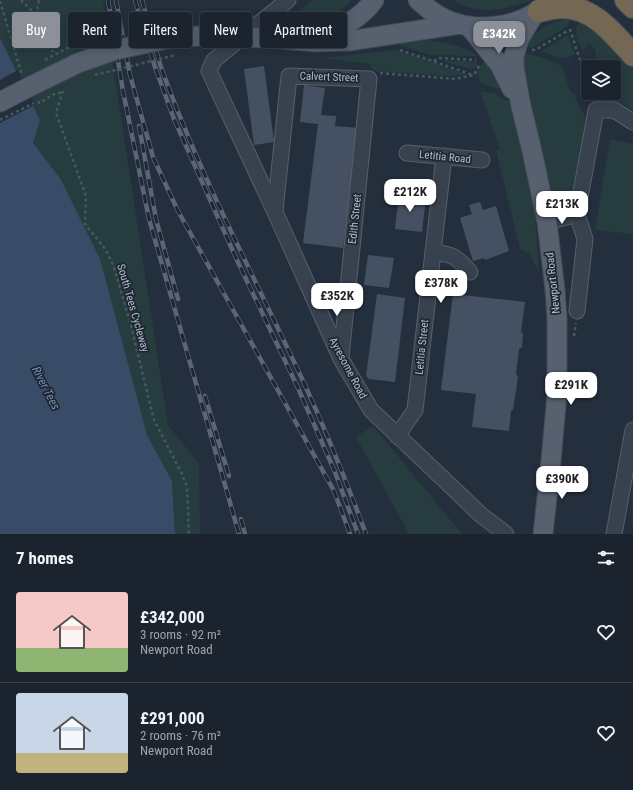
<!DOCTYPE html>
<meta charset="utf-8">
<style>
body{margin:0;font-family:"Roboto Condensed",sans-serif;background:#282f3a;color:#f1f3f6;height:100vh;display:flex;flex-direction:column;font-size:15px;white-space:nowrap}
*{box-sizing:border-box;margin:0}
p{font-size:13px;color:#a0a4aa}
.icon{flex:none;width:22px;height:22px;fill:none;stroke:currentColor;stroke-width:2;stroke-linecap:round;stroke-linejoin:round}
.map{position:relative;height:534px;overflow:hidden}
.side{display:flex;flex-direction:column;background:#1b232e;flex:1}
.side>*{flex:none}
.hud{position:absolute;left:12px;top:12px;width:400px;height:36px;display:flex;gap:8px}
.controls{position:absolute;left:581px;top:60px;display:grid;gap:8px}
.controls a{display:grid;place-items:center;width:40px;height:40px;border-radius:4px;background:#1b232e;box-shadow:0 2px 10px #0003,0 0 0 1px #39404a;font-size:20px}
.price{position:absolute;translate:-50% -34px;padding:0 9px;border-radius:8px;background:#fff;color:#222;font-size:13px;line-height:26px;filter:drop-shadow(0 1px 2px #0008)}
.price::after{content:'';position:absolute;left:50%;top:24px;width:12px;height:9px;margin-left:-6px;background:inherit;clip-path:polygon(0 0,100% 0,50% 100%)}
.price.on{background:#8c9099;color:#fff}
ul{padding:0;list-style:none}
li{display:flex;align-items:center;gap:12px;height:100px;padding:0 16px}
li+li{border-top:1px solid #39404a}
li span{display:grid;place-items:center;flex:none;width:112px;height:80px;border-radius:4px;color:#555}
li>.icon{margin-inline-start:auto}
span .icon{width:48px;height:48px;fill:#fffc;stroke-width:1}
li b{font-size:17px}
h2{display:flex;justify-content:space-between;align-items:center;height:48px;padding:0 16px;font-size:17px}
.tag{padding:0 14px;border-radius:4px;background:#1b232e;box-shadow:0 2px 10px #0003,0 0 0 1px #39404a;font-size:14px;line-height:36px}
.tag.on{background:#8c9099;color:#fff}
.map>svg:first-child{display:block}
</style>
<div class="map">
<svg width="633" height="534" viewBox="0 0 633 534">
<rect width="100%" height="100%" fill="#242f3e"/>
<g fill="#263c3f">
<path d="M0 0H103L168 425 199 464 200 534H175L172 481 147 435 60 178 33 143 40 120 0 38Z"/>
<path d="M314 0H351C348 3 345 7 342 9 327 21 302 21 284 22Z"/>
<path d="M453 0H531C506 10 477 16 453 0Z"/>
<path d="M570 18 568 26 532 48 526 46C535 31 553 20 570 18Z"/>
<path d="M580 19 633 63V111L616 99 610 93H614V67H595L596 51 590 43 582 50C576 36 573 33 580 19Z"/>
<path d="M568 35 575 54C564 62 552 56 542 51Z"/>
<path d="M426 40C444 43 463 45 477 56L430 55 397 44Z"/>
<path d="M394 50 412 55 468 75 442 76 373 71 370 64 323 58Z"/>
<path d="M522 52 546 59 562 66 570 92 577 94 576 100 585 117 573 201 567 205 558 207 552 203 521 77Z"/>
<path d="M444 60 477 62V66L472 69 444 62Z"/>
<path d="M486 61 498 77 502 87 499 89 481 84 477 72 481 65Z"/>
<path d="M480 91 494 93 504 100H513L533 181 539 273 530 254 520 249 496 150H500Z"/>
<path d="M610 139 633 144V234L595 230Z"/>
<path d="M373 426 462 534H409L356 437Z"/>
</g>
<path fill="#394c67" d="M0 38 40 120 33 143 60 178 100 259 147 435 172 481 175 534H0Z"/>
<path fill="#242f3e" d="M18 70 35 105 0 123V80Z"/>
<g fill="#455162">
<path d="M264 66 274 142 254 145 244 69Z"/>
<path d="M304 85 325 88 321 115 336 116 335 126 359 128 343 248 303 243 318 124 300 122Z"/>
<path d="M399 194 426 197 422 232 395 229Z"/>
<path d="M480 202 483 210 496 206 509 251 485 260 484 258 473 261 460 218 472 214 469 205Z"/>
<path d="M368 255 394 258 389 288 364 285Z"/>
<path d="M377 294 405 298 395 382 369 379 366 376Z"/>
<path d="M453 294 525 302 521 332 523 334 522 347 519 349 516 374 518 377 513 410 511 411 509 431 472 427 476 394 441 390Z"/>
</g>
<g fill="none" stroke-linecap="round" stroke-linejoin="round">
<defs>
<g id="minor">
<path d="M288 0 214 60 209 71 275 212 341 359 371 410 481 515 506 534"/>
<path d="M407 153 482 160"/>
<path d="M275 211 289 76 369 79 341 357"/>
<path d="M547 222 577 214"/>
<path d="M433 252C454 255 456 256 470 272"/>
<path d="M577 311 585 239 577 214 596 110H614L633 122"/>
<path d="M397 436 415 410 444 156"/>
<path d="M614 534 633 430"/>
</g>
<g id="major">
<path d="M418 0C423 4 428 9 433 12 463 33 506 31 536 12"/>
<path d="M534 14 519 39 514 56V67L521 106 532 151 547 222 555 290 557 318V394L551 461 543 534"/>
<path d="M469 26 500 65 512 89"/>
<path d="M313 37C336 31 360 20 374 0"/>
<path d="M271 38 316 42 349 41 460 24"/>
<path d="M0 102 29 87"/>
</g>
<g id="highway">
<path d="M626 0 633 7"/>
<path d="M539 11C547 9 556 7 564 7 594 8 614 34 633 55"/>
</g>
</defs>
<use href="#minor" stroke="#565f6c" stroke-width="17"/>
<use href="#major" stroke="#414a57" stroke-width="21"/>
<use href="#highway" stroke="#434c59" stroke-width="24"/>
<g stroke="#44595c" stroke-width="2.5" stroke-dasharray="3 3" stroke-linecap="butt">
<path d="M21 0 36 15 53 52"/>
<path d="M0 1 21 72 20 73"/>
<path d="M36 15 39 0"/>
<path d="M219 21V15L248 14"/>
<path d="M570 29 588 85"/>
<path d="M400 50 473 75"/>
<path d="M532 50 537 49 569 30"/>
<path d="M434 61 438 58 476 60"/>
<path d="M380 73 455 79 474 75 480 64"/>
<path d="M63 91 56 113 86 196 85 224 106 250 114 267 131 326 154 420 182 474 187 487 189 534"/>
<path d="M38 101 39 103 56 93H62"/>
<path d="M574 336 576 323"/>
</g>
<use href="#minor" stroke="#38414e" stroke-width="15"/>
<use href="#major" stroke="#56606e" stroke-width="19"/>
<use href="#highway" stroke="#746855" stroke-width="22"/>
<defs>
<g id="rail">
<path d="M108 0 123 91 149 219 239 534"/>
<path d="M116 0 130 75 153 157 178 211 334 491 350 534"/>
<path d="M135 0 155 67 174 119 236 258 298 388 335 472 358 534"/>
<path d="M142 0C148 22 154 45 161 67 200 176 255 278 304 383 327 433 347 483 366 534"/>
<path d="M139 126 156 219 178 299"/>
<path d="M205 396 229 476"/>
<path d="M241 519 245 534"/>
</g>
</defs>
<use href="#rail" stroke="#5a6575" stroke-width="4.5"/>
<use href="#rail" stroke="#1d2633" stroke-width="3" stroke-dasharray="9" stroke-linecap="butt"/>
<defs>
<path id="major-bridge" d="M29 87 78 63 115 50 167 39 198 36 271 38"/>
</defs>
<use href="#major-bridge" stroke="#414a57" stroke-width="21" stroke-linecap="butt"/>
<g stroke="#44595c" stroke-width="2.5" stroke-dasharray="3 3" stroke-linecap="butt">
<path d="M45 60 75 44 90 41"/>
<path d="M95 75 176 55"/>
<path d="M0 120 34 103"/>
</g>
<use href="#major-bridge" stroke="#56606e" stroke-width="19"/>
</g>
<g text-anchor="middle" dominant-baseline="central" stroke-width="3.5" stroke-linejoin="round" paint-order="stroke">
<g font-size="11" fill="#b4bcc9" stroke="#1d2633">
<text transform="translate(329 77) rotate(2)">Calvert Street</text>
<text transform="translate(445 157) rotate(6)">Letitia Road</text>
<text transform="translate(355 219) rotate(-84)">Edith Street</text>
<text transform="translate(553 283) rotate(-96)">Newport Road</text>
<text transform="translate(133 308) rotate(74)">South Tees Cycleway</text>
<text transform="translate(422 347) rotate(-84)">Letitia Street</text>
<text transform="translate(348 368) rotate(62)">Ayresome Road</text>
</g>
<g font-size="12" font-style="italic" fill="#7c92b1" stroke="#1d2633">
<text transform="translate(46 388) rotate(63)">River Tees</text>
</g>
</g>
</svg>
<div class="controls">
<a><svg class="icon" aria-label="layers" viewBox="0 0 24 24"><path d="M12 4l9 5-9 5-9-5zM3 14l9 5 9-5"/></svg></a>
</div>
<b class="price on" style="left:499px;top:55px">£342K</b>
<b class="price" style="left:410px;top:213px">£212K</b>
<b class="price" style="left:562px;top:225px">£213K</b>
<b class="price" style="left:441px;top:304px">£378K</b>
<b class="price" style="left:337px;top:317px">£352K</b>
<b class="price" style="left:571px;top:406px">£291K</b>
<b class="price" style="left:562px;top:500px">£390K</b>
<div class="hud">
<a class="tag on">Buy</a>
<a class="tag">Rent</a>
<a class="tag">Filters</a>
<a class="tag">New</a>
<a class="tag">Apartment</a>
</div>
</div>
<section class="side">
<h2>7 homes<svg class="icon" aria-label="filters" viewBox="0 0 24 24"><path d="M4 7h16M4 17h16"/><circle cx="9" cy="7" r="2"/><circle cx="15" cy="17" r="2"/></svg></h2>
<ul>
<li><span style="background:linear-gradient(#f6c9c9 70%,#8fb573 0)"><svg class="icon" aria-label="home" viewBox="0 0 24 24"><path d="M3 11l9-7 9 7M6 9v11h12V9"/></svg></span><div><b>£342,000</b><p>3 rooms · 92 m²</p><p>Newport Road</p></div><svg class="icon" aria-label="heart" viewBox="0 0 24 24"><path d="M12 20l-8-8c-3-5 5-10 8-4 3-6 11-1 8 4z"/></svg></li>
<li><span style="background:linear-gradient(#c9d6e8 75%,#c2b280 0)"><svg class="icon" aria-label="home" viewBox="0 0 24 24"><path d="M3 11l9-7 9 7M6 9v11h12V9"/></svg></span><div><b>£291,000</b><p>2 rooms · 76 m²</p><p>Newport Road</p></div><svg class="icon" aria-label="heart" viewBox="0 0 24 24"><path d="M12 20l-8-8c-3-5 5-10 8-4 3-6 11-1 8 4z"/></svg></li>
</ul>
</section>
